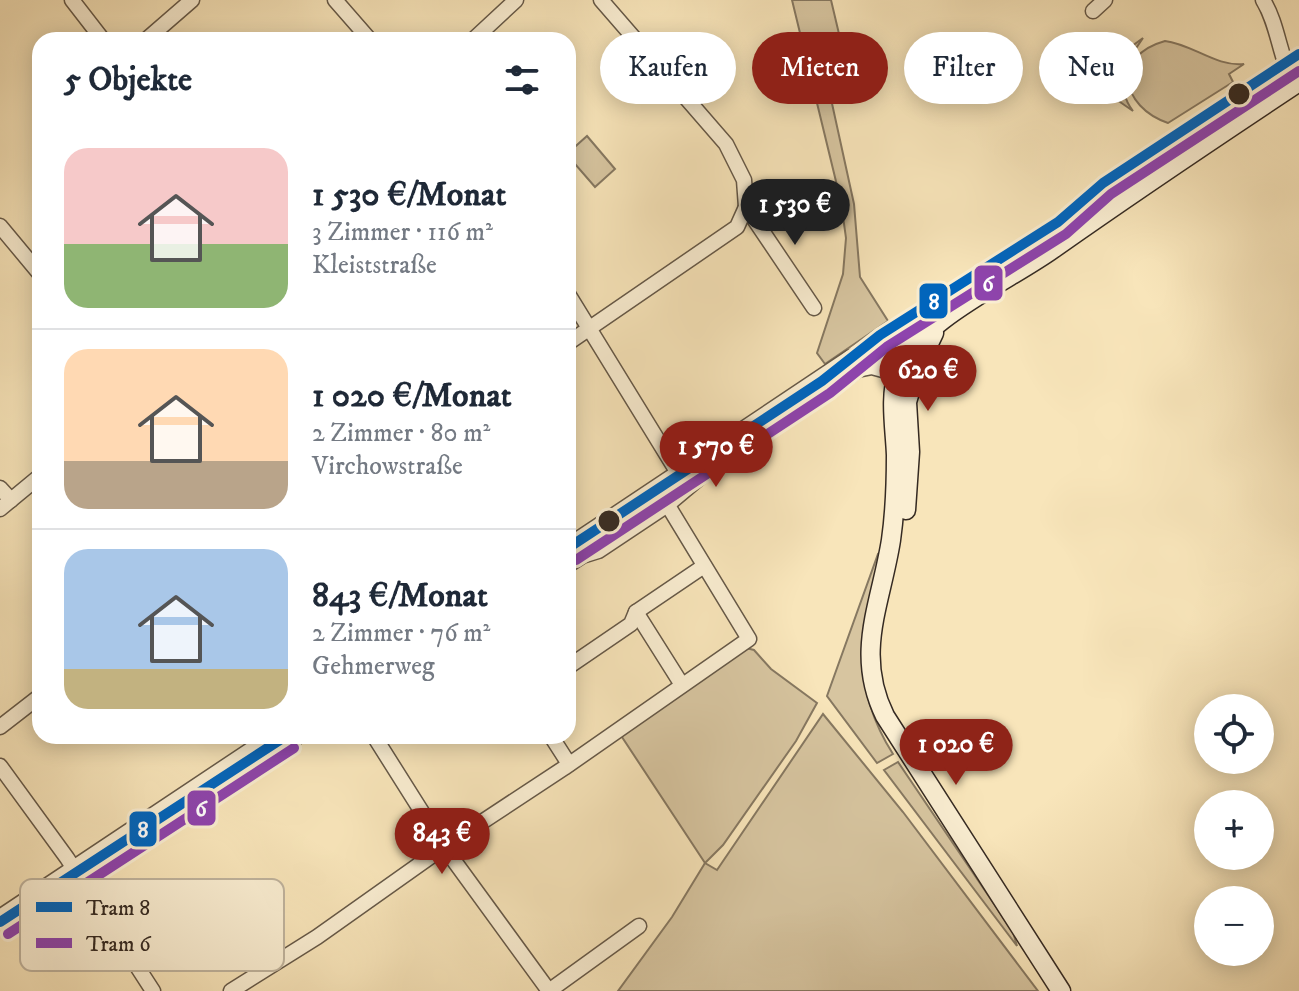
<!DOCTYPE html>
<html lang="de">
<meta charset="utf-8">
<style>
body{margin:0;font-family:"IM FELL DW Pica",serif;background:#f6f6f7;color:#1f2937;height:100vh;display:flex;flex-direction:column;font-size:30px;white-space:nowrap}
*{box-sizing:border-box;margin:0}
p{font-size:26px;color:#747a83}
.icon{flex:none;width:44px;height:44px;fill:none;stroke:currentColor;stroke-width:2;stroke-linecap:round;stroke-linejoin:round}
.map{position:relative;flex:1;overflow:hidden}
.panel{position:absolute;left:32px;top:32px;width:544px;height:712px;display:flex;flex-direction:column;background:#fff;border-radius:24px;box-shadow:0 4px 20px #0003}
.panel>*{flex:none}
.banner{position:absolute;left:600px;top:32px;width:578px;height:72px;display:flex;gap:16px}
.controls{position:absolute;left:1194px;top:694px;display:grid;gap:16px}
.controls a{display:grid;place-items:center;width:80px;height:80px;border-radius:50%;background:#fff;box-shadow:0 4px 20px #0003;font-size:40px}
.price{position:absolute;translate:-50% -68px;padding:0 18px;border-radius:28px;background:#8f2418;color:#fff;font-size:26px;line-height:52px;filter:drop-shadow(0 2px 4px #0008)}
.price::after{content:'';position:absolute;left:50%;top:48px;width:24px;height:18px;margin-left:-12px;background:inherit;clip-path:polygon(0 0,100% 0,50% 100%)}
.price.active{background:#222;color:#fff}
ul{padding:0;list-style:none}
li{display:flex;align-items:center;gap:24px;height:200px;padding:0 32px}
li+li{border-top:2px solid #e0e1e3}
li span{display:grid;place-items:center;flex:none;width:224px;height:160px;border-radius:24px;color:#555}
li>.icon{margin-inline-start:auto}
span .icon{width:96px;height:96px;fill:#fffc;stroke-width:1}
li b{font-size:34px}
h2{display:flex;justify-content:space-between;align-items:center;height:96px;padding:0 32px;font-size:34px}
.tag{padding:0 28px;border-radius:36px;background:#fff;box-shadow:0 4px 20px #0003;font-size:28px;line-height:72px}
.tag.active{background:#8f2418;color:#fff}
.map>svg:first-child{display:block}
</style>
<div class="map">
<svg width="1299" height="991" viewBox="0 0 1299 991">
<rect width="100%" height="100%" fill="#f8e5ba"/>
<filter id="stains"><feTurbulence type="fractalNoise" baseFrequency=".0025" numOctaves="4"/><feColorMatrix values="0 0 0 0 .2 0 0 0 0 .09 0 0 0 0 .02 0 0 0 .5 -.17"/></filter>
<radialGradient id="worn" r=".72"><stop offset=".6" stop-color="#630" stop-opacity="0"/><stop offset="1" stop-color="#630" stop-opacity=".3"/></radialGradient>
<g fill="#d7c5a0" stroke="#867861" stroke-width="2">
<path d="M792 0H831L848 72 831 99 854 204 860 277 888 321 825 364 817 353 843 274 846 238 841 202Z"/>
<path d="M1143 38C1127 60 1114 87 1133 111L1087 79Z"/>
<path d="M1165 41C1192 44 1216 67 1244 64L1229 74 1233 82 1168 123C1121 107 1111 56 1165 41Z"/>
<path d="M587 136 615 169 595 187 568 156V153Z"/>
<path d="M878 554 882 555C861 629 848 683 893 754L877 763 827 696Z"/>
<path d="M746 648 754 650 771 669 817 703 796 741 723 845 705 863 717 870 823 714 903 812 1038 991H618L672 917 705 863 620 734Z"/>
<path d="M898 762 1013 932 1017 946 884 770Z"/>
</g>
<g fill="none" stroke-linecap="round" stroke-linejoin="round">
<defs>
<g id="minor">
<path d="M72 0 103 40"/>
<path d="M335 0 370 40"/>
<path d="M601 0 726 144 744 180 746 207 814 308"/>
<path d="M1263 0C1279 26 1279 58 1295 85"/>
<path d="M1093 11 1105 0"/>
<path d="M146 40 192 0"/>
<path d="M473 40 516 0"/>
<path d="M0 226 40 274"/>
<path d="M568 294 678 473"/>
<path d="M568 343 737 227 746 207"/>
<path d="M0 488 11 500"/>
<path d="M0 509 40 476"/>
<path d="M636 612 682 685"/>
<path d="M568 667 631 624 636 612 704 566"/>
<path d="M0 727 40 696"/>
<path d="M374 736 444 847 549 991"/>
<path d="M551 736 569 764"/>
<path d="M0 766 67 858 153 991"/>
<path d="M231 991 317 937 444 847 564 768 749 639 667 504"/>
<path d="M549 991 639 926"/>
</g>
<g id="tertiary">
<path d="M568 547 851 358 885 352 907 356 916 371 898 373 872 366 857 369 819 397 711 467 667 504 598 550 582 555 568 564"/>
<path d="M75 869 95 867 297 736"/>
<path d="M0 918 273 736"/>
</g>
<g id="secondary">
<path d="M906 510 910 452 907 402 916 371 934 333"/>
<path d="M1061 991 885 716C854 653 881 604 891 540 895 512 896 484 896 455 895 429 889 396 898 371 918 321 1010 280 1053 249 1134 192 1216 137 1299 82"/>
</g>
</defs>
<use href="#minor" stroke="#665948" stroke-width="17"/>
<use href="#tertiary" stroke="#665948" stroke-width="19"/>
<use href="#secondary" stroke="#352a22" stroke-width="21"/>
<use href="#minor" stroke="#faeed2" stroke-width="14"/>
<use href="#tertiary" stroke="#faeed2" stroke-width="16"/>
<use href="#secondary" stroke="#faeed2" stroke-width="18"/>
<defs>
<g id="tram-1">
<path d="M568 548 822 381 880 335 1058 222 1103 183 1299 54"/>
<path d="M0 922 286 736"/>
</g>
<g id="tram-2">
<path d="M576 560 830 393 888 346 1066 234 1111 194 1299 71"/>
<path d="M8 934 294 748"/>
</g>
</defs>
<use href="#tram-1" stroke="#faeed2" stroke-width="16"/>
<use href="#tram-2" stroke="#faeed2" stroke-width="16"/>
<use href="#tram-1" stroke="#0065bd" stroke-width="10"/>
<use href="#tram-2" stroke="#8e44ad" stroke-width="10"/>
</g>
<g fill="#352a22" stroke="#faeed2" stroke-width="3">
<circle cx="1239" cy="94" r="12"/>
<circle cx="609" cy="521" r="12"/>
</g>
<rect x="20" y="879" width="264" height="92" rx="12" fill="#faeed2" stroke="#bfb39d" stroke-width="2"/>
<rect x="36" y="902" width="36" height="10" fill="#0065bd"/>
<rect x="36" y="938" width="36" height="10" fill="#8e44ad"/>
<g font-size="22" fill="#352a22">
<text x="86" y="915">Tram 8</text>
<text x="86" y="951">Tram 6</text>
</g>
<g stroke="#faeed2" stroke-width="3">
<rect x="973" y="264" width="31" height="38" rx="8" fill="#8e44ad"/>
<rect x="918" y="282" width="31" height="38" rx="8" fill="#0065bd"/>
<rect x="186" y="789" width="31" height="38" rx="8" fill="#8e44ad"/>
<rect x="128" y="810" width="30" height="38" rx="8" fill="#0065bd"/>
</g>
<g font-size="22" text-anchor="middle" font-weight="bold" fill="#fff">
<text x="988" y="291">6</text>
<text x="934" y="309">8</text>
<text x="201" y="816">6</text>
<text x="143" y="837">8</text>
</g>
<rect width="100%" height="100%" filter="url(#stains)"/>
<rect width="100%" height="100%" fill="url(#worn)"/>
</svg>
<div class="controls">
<a><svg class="icon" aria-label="locate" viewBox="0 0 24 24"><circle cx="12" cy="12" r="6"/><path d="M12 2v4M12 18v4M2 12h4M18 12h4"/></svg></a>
<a>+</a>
<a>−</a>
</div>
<b class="price active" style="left:795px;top:247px">1 530 €</b>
<b class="price" style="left:928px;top:413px">620 €</b>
<b class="price" style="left:716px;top:489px">1 570 €</b>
<b class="price" style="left:956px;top:787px">1 020 €</b>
<b class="price" style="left:442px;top:876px">843 €</b>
<div class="banner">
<a class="tag">Kaufen</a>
<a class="tag active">Mieten</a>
<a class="tag">Filter</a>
<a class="tag">Neu</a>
</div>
<section class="panel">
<h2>5 Objekte<svg class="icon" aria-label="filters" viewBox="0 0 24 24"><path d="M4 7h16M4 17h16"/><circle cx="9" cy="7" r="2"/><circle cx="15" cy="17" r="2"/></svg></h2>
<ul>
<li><span style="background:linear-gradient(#f6c9c9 60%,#8fb573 0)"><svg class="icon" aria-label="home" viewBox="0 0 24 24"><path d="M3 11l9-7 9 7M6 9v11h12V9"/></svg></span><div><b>1 530 €/Monat</b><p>3 Zimmer · 116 m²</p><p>Kleiststraße</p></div></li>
<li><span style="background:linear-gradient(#ffd9b3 70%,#b9a48a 0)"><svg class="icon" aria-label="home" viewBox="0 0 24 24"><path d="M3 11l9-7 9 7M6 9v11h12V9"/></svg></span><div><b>1 020 €/Monat</b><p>2 Zimmer · 80 m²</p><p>Virchowstraße</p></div></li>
<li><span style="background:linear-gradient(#a9c7e8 75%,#c2b280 0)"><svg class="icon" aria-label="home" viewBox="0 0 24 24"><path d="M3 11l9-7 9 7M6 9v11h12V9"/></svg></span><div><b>843 €/Monat</b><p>2 Zimmer · 76 m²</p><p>Gehmerweg</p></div></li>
</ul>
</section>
</div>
